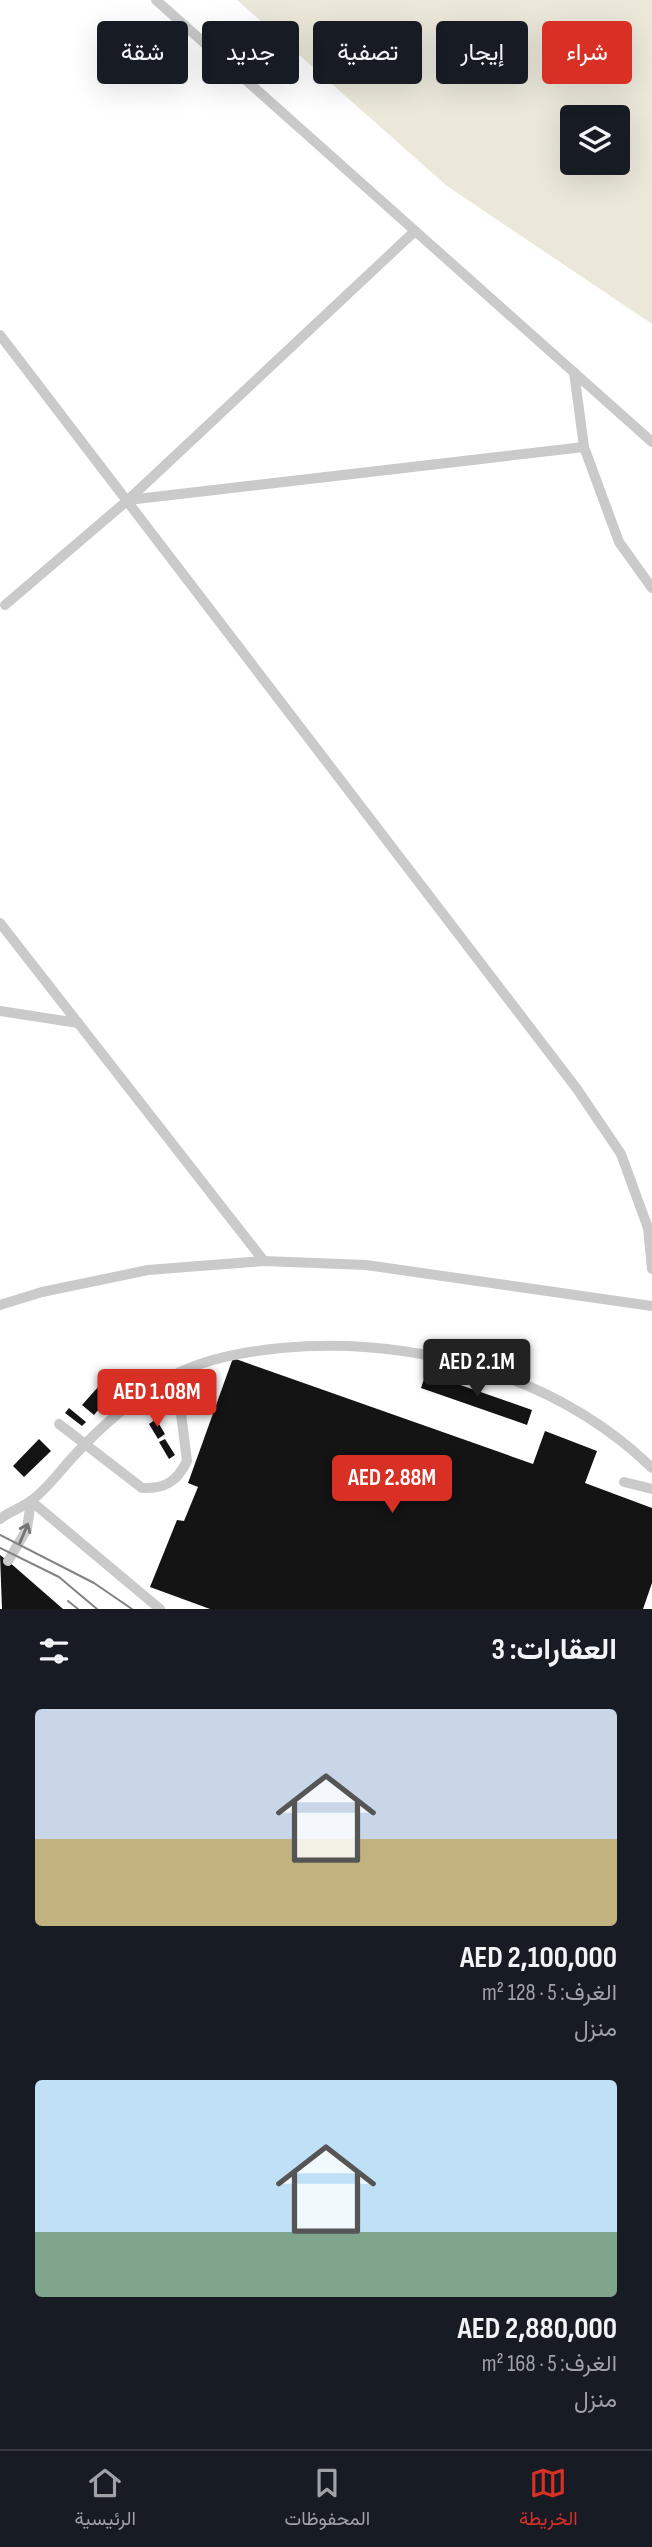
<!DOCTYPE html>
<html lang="ar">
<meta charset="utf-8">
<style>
body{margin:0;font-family:"Sofia Sans Condensed",Vazirmatn,sans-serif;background:#20242c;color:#f1f3f6;direction:rtl;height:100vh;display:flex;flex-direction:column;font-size:26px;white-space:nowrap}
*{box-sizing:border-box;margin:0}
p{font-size:23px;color:#9ea1a6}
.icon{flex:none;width:38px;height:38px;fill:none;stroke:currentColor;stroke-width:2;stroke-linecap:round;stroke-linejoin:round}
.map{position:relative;height:1609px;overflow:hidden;direction:ltr}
.details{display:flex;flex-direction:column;background:#171b24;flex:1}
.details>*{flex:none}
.top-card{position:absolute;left:21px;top:21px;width:611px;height:63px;direction:rtl;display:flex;gap:14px}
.tools{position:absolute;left:560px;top:105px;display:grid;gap:14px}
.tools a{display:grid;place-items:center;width:70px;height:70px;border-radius:7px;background:#171b24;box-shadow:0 7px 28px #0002;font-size:35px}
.price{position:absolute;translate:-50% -60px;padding:0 16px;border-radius:7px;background:#d93025;color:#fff;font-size:23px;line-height:46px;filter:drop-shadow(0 2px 4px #0008)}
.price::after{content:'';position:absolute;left:50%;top:42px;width:21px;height:16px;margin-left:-10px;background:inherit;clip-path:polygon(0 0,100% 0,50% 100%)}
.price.on{background:#222;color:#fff}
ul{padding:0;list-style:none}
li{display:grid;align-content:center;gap:14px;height:371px;padding:0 35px}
li span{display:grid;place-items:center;height:217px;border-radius:7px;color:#555}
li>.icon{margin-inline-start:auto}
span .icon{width:126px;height:126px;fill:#fffc;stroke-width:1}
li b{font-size:30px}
h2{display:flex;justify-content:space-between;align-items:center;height:84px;padding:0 35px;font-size:30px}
.tag{padding:0 24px;border-radius:7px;background:#171b24;box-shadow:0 7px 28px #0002;font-size:24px;line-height:63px}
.tag.on{background:#d93025;color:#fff}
.tab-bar{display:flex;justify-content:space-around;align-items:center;height:98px;border-top:2px solid #363941;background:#171b24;font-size:19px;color:#9ea1a6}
.tab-bar a{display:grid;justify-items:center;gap:4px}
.tab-bar .on{color:#d93025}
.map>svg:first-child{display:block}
</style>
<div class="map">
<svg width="652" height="1609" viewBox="0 0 652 1609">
<rect width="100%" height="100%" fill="#fff"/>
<path fill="#ebe8da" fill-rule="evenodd" d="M237 0H652V324L447 186ZM572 117H618V163H572Z"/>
<g fill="#141414">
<path d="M233 1358 533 1464 545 1431 597 1451 585 1483 652 1508V1583L643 1609H210L150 1587 177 1520 184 1521 198 1487 188 1483Z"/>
<path d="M426 1373 532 1410 527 1425 421 1388Z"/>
<path d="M99 1386 110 1396 94 1415 82 1405Z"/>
<path d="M69 1408 86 1422 82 1426 65 1413Z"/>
<path d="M156 1419 165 1434 158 1439 149 1424Z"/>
<path d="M39 1439 51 1451 24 1477 13 1466Z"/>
<path d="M165 1439 175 1455 169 1459 159 1442Z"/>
<path d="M0 1555 8 1561 63 1609H2Z"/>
</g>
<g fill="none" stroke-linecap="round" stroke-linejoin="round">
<g stroke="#cacaca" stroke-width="10">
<path d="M156 0 652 442"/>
<path d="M0 335 577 1089 621 1154 648 1228 652 1269"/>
<path d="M574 372 584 447 619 542 652 588"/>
<path d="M128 500 584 447"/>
<path d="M5 605 128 500 415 231"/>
<path d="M0 923 264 1261"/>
<path d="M0 1011 78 1023"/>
<path d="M0 1305 42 1292 148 1270 264 1261 366 1265 652 1306"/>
<path d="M59 1424 142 1488C164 1489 177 1482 187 1461L176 1374"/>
<path d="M624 1482 652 1489"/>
<path d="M31 1501 160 1609"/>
<path d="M0 1519C10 1511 22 1508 32 1500 47 1489 59 1472 72 1458 102 1425 134 1397 174 1375 207 1358 244 1352 281 1348 413 1336 555 1374 652 1468"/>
<path d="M8 1561 27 1529 31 1501"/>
</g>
<g stroke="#828282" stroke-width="2">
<path d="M0 1535 94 1583 132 1609"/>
<path d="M0 1548 59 1577 97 1609"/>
<path d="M68 1601 78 1609"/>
</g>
</g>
<defs><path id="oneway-shaft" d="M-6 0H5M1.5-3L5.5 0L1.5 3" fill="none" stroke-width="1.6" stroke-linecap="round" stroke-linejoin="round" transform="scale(1.75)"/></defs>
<use stroke="#747474" href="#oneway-shaft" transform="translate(24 1533) rotate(-67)"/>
</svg>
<div class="tools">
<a><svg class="icon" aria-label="layers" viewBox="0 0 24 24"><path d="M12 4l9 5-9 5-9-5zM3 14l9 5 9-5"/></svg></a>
</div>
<b class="price on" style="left:477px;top:1399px">AED 2.1M</b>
<b class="price" style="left:157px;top:1429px">AED 1.08M</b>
<b class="price" style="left:392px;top:1515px">AED 2.88M</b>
<div class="top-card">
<a class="tag on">شراء</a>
<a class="tag">إيجار</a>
<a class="tag">تصفية</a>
<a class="tag">جديد</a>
<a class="tag">شقة</a>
</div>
</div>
<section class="details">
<h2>العقارات: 3<svg class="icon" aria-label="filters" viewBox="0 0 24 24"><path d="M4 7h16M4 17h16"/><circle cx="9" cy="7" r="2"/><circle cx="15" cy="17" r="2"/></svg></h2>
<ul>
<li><span style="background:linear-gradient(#c9d6e8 60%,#c2b280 0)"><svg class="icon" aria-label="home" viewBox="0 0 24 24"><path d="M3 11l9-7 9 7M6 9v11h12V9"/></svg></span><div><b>AED 2,100,000</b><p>الغرف: 5 · 128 m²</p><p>منزل</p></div></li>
<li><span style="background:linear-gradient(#bfe0f5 70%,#7fa58c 0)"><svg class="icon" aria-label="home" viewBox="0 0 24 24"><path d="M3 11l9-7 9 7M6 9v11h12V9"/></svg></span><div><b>AED 2,880,000</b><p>الغرف: 5 · 168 m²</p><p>منزل</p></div></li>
</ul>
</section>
<nav class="tab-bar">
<a class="on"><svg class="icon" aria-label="map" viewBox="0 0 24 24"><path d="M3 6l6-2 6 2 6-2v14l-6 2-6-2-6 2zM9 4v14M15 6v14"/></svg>الخريطة</a>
<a><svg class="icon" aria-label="saved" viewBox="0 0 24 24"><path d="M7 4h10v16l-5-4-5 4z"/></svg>المحفوظات</a>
<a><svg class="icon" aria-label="home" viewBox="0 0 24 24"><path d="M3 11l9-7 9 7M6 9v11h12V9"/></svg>الرئيسية</a>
</nav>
